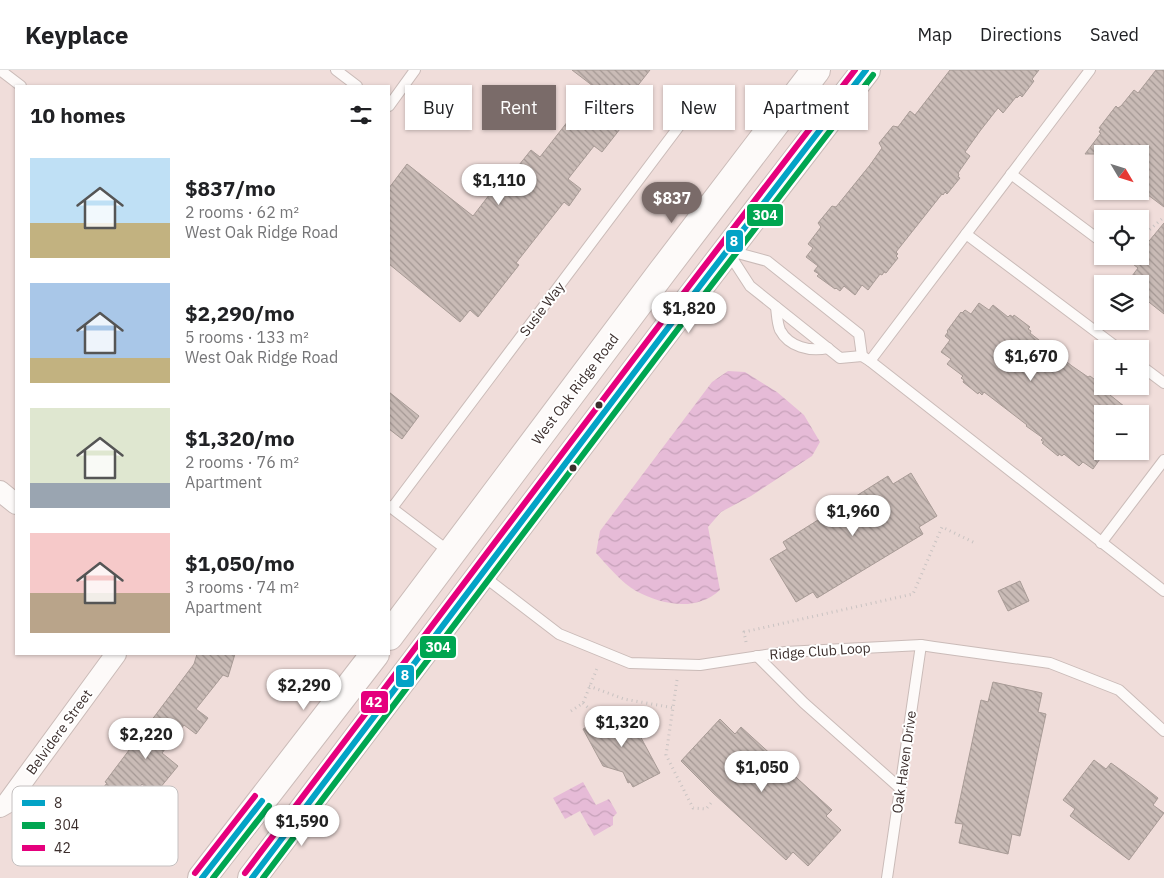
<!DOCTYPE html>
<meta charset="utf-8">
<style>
body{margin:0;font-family:"IBM Plex Sans",sans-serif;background:#f6f6f6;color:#202124;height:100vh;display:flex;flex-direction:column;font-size:19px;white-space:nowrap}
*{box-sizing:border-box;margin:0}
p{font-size:16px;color:#757577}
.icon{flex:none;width:28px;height:28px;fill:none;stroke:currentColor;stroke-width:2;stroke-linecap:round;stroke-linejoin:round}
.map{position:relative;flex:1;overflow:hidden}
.details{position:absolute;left:15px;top:15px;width:375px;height:570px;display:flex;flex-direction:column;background:#fff;border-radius:0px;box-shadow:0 1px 4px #0004}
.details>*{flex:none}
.guide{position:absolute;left:405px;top:15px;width:475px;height:45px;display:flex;gap:10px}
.needle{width:32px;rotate:128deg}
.buttons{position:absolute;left:1094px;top:75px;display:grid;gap:10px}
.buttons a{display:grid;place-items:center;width:55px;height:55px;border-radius:0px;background:#fff;box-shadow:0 1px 4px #0004;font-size:25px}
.price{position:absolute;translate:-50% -42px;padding:0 11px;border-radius:18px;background:#fff;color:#222;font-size:16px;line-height:32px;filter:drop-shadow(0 1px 2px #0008)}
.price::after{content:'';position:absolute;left:50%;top:30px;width:15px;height:11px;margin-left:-8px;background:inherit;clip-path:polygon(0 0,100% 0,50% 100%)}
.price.on{background:#7a6b69;color:#fff}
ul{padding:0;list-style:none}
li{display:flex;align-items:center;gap:15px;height:125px;padding:0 15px}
li span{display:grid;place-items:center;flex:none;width:140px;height:100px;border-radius:0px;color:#555}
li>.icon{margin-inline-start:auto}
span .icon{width:60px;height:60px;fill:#fffc;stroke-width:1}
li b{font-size:21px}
h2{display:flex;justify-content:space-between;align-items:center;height:60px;padding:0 15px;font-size:21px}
.pill{padding:0 18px;border-radius:0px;background:#fff;box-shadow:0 1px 4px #0004;font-size:18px;line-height:45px}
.pill.on{background:#7a6b69;color:#fff}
header{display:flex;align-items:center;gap:30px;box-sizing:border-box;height:70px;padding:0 25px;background:#fff;border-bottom:1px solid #e0e0e0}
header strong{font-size:24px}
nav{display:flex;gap:28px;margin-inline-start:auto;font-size:18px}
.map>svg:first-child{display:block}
</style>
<header>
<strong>Keyplace</strong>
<nav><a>Map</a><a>Directions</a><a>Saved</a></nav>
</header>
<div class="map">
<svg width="1164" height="808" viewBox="0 0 1164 808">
<defs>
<pattern id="water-waves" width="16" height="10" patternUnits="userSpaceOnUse" patternTransform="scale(1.25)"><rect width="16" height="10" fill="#e6bbd7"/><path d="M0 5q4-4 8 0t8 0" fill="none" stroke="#c6a1b9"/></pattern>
<pattern id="building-back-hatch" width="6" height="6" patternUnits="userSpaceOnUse" patternTransform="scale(1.25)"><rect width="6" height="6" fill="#c9bbb6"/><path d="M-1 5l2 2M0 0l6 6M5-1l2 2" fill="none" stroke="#a49894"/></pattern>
</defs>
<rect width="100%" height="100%" fill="#f0ddda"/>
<g fill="url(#water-waves)">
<path d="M728 301 745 302 777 322 804 345 820 372 812 386 751 426 721 442 708 457 720 520C696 542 663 535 636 521 622 513 607 495 596 483L600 461 712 312Z"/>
<path d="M583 712 596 735 609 729 617 743 613 747V755L594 766 580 741 565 749 553 728Z"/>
</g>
<g fill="url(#building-back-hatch)" stroke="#a89b96">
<path d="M572 0H650L628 28 638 36 602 82 594 76 568 109 581 119 569 136 564 132 516 193 519 195 478 247 470 240 460 252 389 194V118L407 94 473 146 503 107 507 110 531 80 540 87 586 28 585 27 593 16Z"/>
<path d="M950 0H1039L1032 9 1034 11 1022 27 1020 25 1017 28 1016 27 1003 43 998 38 980 61 965 82 970 86 958 103 959 104 958 107 960 108 947 124 945 122 943 125 942 124 896 182 898 184 896 186 898 188 886 203 884 202 882 205 880 204 868 220 862 215 855 225 844 216 840 221 836 218 835 219 817 206 819 204 814 201 818 196 806 187 813 178 808 174 821 157 818 153 832 136 836 137 870 95 882 78 879 73 893 56 898 57 910 41 915 45Z"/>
<path d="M1156 0H1164V137L1140 119V84H1085L1101 63 1099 62 1101 59 1099 58 1116 36 1118 38 1121 36 1134 20 1138 23Z"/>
<path d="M1164 153V244L1140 225V214H1134L1129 210 1138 198 1133 194 1135 191 1134 190 1137 186H1140V182Z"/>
<path d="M979 233 989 240 993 235 1008 247 1010 245 1013 247 1014 245 1030 257 1028 259 1031 261 1030 263 1072 296 1088 307 1090 306 1112 323 1110 325 1134 344H1102V386L1093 399 1083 392 1079 396 1064 384 1062 386 1059 384 1058 386 1042 373 1044 372 1041 370 1043 368 1026 356 1027 355 984 322 982 325 979 322 978 324 963 312 964 310 961 308 963 306 947 294 951 289 941 282 950 270 945 266 948 262 947 261 961 242 962 243 965 240 971 244Z"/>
<path d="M389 322 419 346 402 369 389 359Z"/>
<path d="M911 403 937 446 919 457 923 464 817 528 813 522 796 532 770 489 787 479 783 472 888 406 893 414Z"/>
<path d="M1020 511 1029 531 1008 541 998 521Z"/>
<path d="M197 584H235L228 607 223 605 196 639 208 648 196 664 184 655 162 683 178 696 155 724 142 714 120 743 123 746 114 758 126 768 109 790 99 782 89 794 61 772 107 713 105 712 194 594Z"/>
<path d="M993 612 1042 623 1038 642 1046 644 1020 766 1012 764 1008 784 959 773 963 754 955 753 981 630 988 632Z"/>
<path d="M612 643 631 649 660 703 633 717 630 712 628 713 623 702 603 696 583 659Z"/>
<path d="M720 649 735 664 741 657 832 740 826 746 841 760 808 796 793 782 786 790 713 723 681 691Z"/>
<path d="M1094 690 1106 699 1111 693 1139 713 1158 728 1153 735 1164 743 1129 790 1070 746 1075 739 1063 730Z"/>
</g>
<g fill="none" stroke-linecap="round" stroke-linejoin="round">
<defs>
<g id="lane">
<path d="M0 0 21 16"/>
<path d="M336 0 357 16"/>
<path d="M1090 0 870 291 1164 521"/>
<path d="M389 36 415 0"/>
<path d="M1011 104 1102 172"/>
<path d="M966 164 1119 279"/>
<path d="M730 181 767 191 859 264 862 286"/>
<path d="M728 182 750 216 840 288 862 286 870 291"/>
<path d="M776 237C777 244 777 253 780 260 789 277 810 282 828 278"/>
<path d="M1140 295 1164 313"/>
<path d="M389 436 451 483"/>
<path d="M392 438 692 39"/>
<path d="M1101 473 1164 390"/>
<path d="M482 505 559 564 630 593 700 595 785 582 921 575 934 577 1050 593 1119 620 1164 661"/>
<path d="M757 586 804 633 901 719"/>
<path d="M887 808 921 575"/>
</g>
<g id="street">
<path d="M0 421 16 434"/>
<path d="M0 737 7 733 116 584"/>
</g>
<g id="secondary">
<path d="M389 566 662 202 816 0"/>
<path d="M202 808 375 584"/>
<path d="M252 808 680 242 866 0"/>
</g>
</defs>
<use href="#lane" stroke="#cabbb8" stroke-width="12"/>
<use href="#street" stroke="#cabbb8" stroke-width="22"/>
<use href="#secondary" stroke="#cabbb8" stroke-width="30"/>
<g stroke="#c9c3c2" stroke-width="3" stroke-dasharray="1 4" stroke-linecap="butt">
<path d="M1140 171 1147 162 1164 147"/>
<path d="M1123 186 1127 189 1129 186"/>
<path d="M746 572 744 562 913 524 942 457 975 473"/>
<path d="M677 610 666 685 693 738 706 739 711 733"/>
<path d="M589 616 624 629 674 638"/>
<path d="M583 633 596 645"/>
<path d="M571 641 583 633 598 596"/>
</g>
<use href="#lane" stroke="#fdfaf9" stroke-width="10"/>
<use href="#street" stroke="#fdfaf9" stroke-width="20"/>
<use href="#secondary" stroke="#fdfaf9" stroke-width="28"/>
<defs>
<g id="bus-1">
<path d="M202 808 262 731"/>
<path d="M252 808 680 242 866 0"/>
</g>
<g id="bus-2">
<path d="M213 808 269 736"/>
<path d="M263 808 687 247 873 5"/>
</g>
<g id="bus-3">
<path d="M195 803 255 726"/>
<path d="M245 803 673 237 855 0"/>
</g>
</defs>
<use href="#bus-1" stroke="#fff" stroke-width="10"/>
<use href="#bus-2" stroke="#fff" stroke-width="10"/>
<use href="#bus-3" stroke="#fff" stroke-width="10"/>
<use href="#bus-1" stroke="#03a3c6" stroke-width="6"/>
<use href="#bus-2" stroke="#00a651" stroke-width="6"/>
<use href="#bus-3" stroke="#e5007d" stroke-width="6"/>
</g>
<g fill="#3b2e2c" stroke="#fff" stroke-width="2">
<circle cx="599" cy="335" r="4.5"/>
<circle cx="573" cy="398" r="4.5"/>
</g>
<g text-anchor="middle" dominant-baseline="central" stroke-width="4" stroke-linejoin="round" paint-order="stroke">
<g font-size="14" fill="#3b2e2c" stroke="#fff">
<text transform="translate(542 239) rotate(-53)">Susie Way</text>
<text transform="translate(575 319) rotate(-53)">West Oak Ridge Road</text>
<text transform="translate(820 581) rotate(-4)">Ridge Club Loop</text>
<text transform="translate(59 662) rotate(-54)">Belvidere Street</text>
<text transform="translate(904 692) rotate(-82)">Oak Haven Drive</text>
</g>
</g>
<rect x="12" y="716" width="166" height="80" rx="8" fill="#fff" stroke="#c4c0c0" stroke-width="1"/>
<rect x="22" y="730" width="23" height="6" fill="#03a3c6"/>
<rect x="22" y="752" width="23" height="7" fill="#00a651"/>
<rect x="22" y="775" width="23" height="6" fill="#e5007d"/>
<g font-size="14" fill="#3b2e2c">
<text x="54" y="738">8</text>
<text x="54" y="760">304</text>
<text x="54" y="783">42</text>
</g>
<g stroke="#fff" stroke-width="2">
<rect x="746" y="133" width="38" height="24" rx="5" fill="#00a651"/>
<rect x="725" y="159" width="19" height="24" rx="5" fill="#03a3c6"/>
<rect x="419" y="565" width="38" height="24" rx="5" fill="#00a651"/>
<rect x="395" y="594" width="20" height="24" rx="5" fill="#03a3c6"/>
<rect x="360" y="620" width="29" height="24" rx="5" fill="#e5007d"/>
</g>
<g font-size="14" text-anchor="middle" font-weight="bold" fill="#fff">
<text x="765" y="150">304</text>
<text x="734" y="176">8</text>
<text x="438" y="582">304</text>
<text x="405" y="610">8</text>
<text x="374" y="637">42</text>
</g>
</svg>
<div class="buttons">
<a><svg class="needle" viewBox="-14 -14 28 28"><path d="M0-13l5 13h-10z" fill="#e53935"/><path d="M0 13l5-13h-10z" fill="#757577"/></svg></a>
<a><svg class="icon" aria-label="locate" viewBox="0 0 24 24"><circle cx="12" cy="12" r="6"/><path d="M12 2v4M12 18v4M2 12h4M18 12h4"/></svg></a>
<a><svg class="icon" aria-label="layers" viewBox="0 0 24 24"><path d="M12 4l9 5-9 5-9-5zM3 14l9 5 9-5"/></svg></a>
<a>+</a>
<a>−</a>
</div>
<b class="price" style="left:499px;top:136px">$1,110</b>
<b class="price on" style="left:672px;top:154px">$837</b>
<b class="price" style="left:689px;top:264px">$1,820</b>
<b class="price" style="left:1031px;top:312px">$1,670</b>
<b class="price" style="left:853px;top:467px">$1,960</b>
<b class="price" style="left:304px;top:641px">$2,290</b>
<b class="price" style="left:622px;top:678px">$1,320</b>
<b class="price" style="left:146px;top:690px">$2,220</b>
<b class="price" style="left:762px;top:723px">$1,050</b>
<b class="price" style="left:302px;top:777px">$1,590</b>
<div class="guide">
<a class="pill">Buy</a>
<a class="pill on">Rent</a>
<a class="pill">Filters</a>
<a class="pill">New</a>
<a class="pill">Apartment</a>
</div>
<section class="details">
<h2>10 homes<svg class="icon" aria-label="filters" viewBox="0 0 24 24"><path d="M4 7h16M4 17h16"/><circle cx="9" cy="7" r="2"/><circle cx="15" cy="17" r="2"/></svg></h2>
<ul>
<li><span style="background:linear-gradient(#bfe0f5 65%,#c2b280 0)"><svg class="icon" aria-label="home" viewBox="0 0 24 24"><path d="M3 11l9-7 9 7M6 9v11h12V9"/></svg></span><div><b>$837/mo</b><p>2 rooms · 62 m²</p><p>West Oak Ridge Road</p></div></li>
<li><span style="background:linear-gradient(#a9c7e8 75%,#c2b280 0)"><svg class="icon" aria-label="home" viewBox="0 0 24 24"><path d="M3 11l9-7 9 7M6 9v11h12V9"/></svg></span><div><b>$2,290/mo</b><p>5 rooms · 133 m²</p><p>West Oak Ridge Road</p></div></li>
<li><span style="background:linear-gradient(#dfe7d0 75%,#9aa5b1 0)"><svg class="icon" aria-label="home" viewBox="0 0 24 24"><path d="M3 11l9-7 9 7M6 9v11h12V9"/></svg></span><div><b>$1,320/mo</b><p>2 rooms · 76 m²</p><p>Apartment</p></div></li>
<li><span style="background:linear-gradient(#f6c9c9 60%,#b9a48a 0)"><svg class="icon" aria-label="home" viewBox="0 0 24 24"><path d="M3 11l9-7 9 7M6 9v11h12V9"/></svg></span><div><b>$1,050/mo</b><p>3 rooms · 74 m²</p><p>Apartment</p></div></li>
</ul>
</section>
</div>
